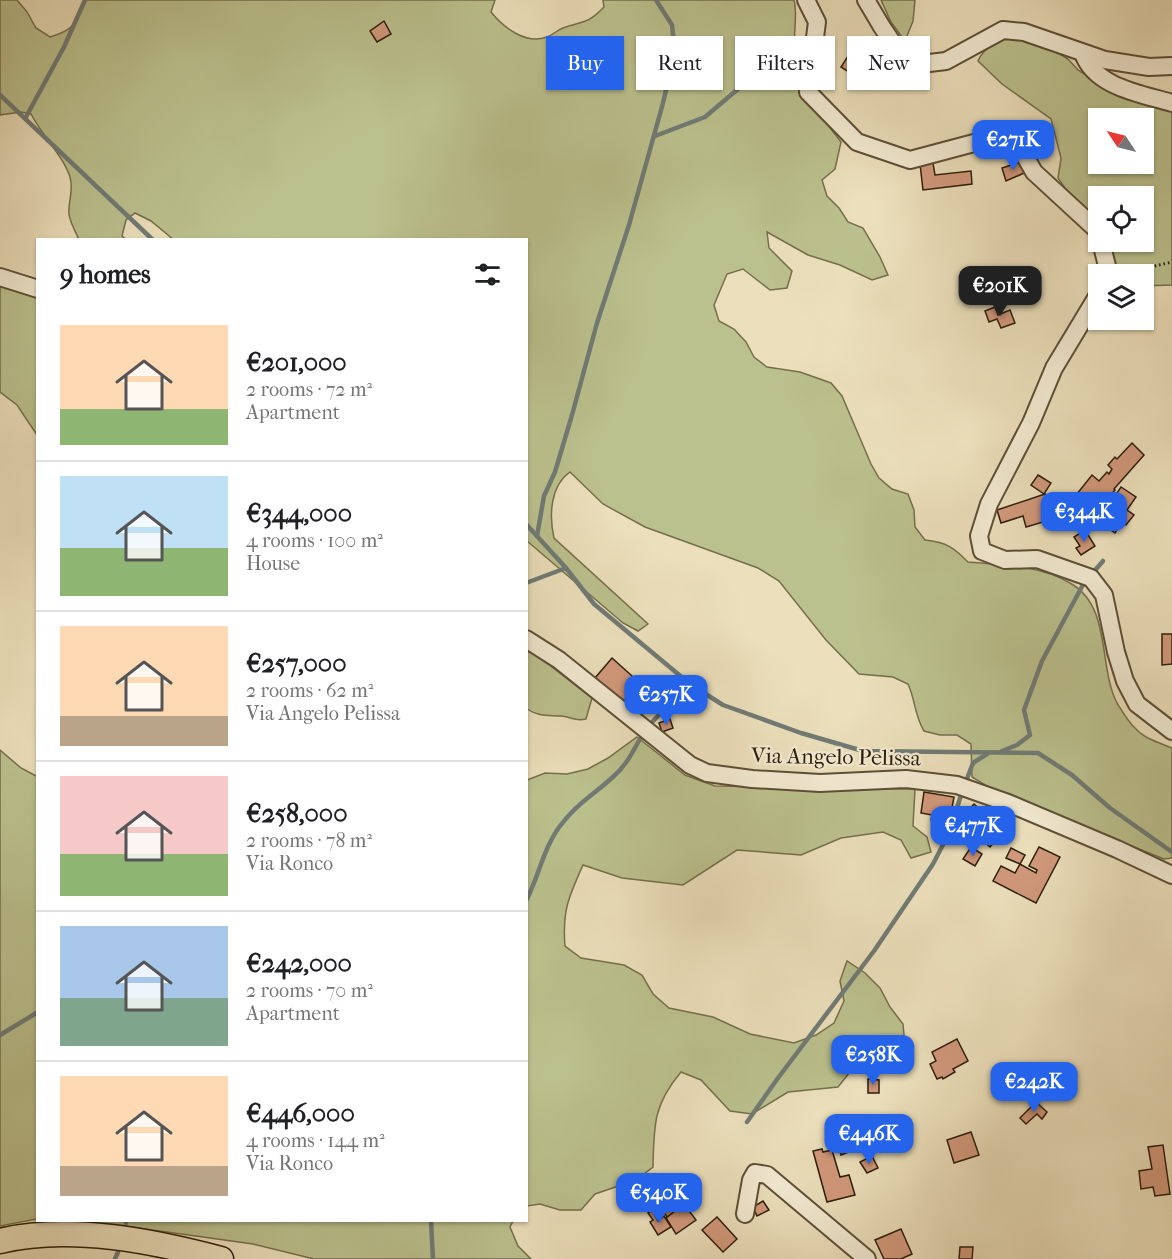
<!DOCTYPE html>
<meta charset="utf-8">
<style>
body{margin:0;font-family:"IM FELL French Canon",serif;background:#f2f2f2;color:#202124;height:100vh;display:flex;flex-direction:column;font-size:22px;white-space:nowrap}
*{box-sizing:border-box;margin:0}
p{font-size:20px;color:#757577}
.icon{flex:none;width:33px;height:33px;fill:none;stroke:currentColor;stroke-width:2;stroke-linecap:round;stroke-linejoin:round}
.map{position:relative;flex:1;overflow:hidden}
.drawer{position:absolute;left:36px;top:238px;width:492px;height:984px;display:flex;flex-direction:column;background:#fff;border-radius:0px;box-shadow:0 2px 4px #0004}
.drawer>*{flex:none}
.hud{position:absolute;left:546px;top:36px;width:536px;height:54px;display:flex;gap:12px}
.needle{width:39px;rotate:305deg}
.buttons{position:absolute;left:1088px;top:108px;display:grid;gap:12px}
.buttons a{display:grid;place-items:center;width:66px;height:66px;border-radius:0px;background:#fff;box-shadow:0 2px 4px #0004;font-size:30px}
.price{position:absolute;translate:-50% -51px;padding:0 14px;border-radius:12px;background:#2563eb;color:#fff;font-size:20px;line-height:39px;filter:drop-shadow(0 2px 3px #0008)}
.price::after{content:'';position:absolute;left:50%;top:36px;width:18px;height:14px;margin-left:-9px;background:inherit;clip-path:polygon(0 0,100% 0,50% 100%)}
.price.active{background:#222;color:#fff}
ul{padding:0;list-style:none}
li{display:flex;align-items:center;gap:18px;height:150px;padding:0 24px}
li+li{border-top:2px solid #e0e0e0}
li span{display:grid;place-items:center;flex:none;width:168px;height:120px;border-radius:0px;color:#555}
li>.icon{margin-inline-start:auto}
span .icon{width:72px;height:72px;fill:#fffc;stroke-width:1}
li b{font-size:26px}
h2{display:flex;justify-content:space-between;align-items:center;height:72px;padding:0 24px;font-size:26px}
.chip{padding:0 21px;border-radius:0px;background:#fff;box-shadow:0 2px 4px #0004;font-size:21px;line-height:54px}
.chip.active{background:#2563eb;color:#fff}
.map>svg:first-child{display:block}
</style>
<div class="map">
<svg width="1172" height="1259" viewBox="0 0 1172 1259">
<rect width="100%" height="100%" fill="#ece0bc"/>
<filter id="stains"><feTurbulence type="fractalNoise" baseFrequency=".00333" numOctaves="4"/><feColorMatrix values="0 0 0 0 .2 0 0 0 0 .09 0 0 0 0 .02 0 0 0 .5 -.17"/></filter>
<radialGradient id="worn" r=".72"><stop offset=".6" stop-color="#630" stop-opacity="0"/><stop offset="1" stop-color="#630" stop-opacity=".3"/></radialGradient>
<g fill="#bbc18e" stroke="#746f4c" stroke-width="1.5" fill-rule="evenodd">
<path d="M0 0H17L27 12 36 28 50 37C74 30 77 23 85 0H495L491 12C504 28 526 45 547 37 553 35 557 30 563 28 583 21 588 24 604 7L603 0H794C798 15 793 31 795 47 799 82 819 115 841 142L835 169 822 180 827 196 839 208 848 222 863 228 880 257 888 275 872 280 840 265 808 255 767 232 769 248 792 271 787 288 770 290 743 269 727 274 714 305 719 321 734 329 746 342 754 357 767 367 800 372 831 383 842 396 871 464 879 478 892 489 908 494 914 510 915 527 925 540C946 542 953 547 968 562 1003 565 1039 565 1070 583 1112 606 1098 667 1117 703 1122 711 1129 723 1136 729 1145 739 1160 743 1172 748V858L1164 859 995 791 972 777 971 744 957 735H940L924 731C914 714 916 702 908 684L893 677 859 674 826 640 779 581 758 568 645 527 603 504 570 472C550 486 549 516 554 538L648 624 638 631 623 623 527 541 526 240H174L151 221 135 213 126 220 122 236 127 240H79C76 232 70 223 69 214 68 201 74 190 70 177 64 157 41 134 31 114L21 112 0 115Z"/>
<path d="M881 0H915L913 21 905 41 891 22Z"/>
<path d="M1016 36 1040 42 1068 59 1078 70 1104 87 1172 107V285L1143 286V274H1117L1114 258 1107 242H1143V196H1098V219L1069 194 1058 178 1061 158 1051 119 1002 84 978 61C984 46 1001 40 1016 36ZM1098 118H1143V164H1098Z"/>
<path d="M0 284 37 298V435L17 405 0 392Z"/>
<path d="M526 647 592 698 586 719C574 722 573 717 561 716 548 715 539 717 527 709Z"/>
<path d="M637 737 685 775 715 786 915 789 913 826 927 837 931 852 911 858 901 840 883 832 841 838 801 855 737 850 683 885 622 878 583 865C569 896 562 911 565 946L581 958 624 965 642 975 653 994 669 1008 713 1017 750 1034 794 1043 816 1035 834 1023 844 1001 840 981 847 961 865 973 880 988 890 1007 903 1024 905 1045 890 1060 850 1072 838 1087 788 1092 752 1114 730 1111 701 1080 681 1072C653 1105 654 1126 653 1167L636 1180 595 1194 581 1210H560L540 1204 527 1206V780L545 773 567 774 588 769 608 758Z"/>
<path d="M0 750 21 768 38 777 37 1219 0 1226Z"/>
<path d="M63 1221H513L510 1227 518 1246 531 1259H314L253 1244 131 1227Z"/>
</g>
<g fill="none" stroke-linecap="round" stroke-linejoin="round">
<g stroke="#707b75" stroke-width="4.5">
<path d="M0 95 153 240"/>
<path d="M26 117 64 47 85 0"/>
<path d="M655 136 705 117 738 89 784 39"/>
<path d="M526 524 566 568 594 604 690 684 723 705 801 733 863 751 1038 753 1072 775 1110 808 1172 852"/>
<path d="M537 536 544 496 555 472 572 415 597 323 629 225 663 103 675 52 672 25 656 0"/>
<path d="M1091 575 1103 561"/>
<path d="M526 583 566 568"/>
<path d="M1002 751 1017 745 1030 735 1024 710 1042 661 1085 581"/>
<path d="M965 784 973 763 987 754"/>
<path d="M526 901C539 876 543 849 560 826 575 805 596 793 614 776 631 761 635 744 648 727 660 712 677 699 690 684"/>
<path d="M0 1035 38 1012"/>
<path d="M747 1122 778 1078 874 951 933 864 949 833 962 792"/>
<path d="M431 1221 433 1259"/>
<path d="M126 1223V1221"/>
<path d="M115 1259 118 1252"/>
</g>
</g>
<g fill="#d2997c" stroke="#2c1d0a" stroke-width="1.5">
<path d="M384 21 391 34 377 42 370 31Z"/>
<path d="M855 45 880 61 866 83 841 67Z"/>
<path d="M1020 162 1024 173 1006 181 1002 168Z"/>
<path d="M933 163 935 175 971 171 972 184 923 190 920 164Z"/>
<path d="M995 307 998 315 1010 310 1015 323 1001 328 997 319 989 322 985 311Z"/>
<path d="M1132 443 1144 455 1114 489 1115 490 1083 529 1071 521 1079 512 1069 504 1092 475 1099 481 1107 472 1109 474 1112 469 1108 465 1115 457 1117 459Z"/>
<path d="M1038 475 1051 483 1044 494 1031 485Z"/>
<path d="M1121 487 1136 497 1127 510 1134 515 1126 525 1122 522 1115 533 1098 521Z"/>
<path d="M1045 494 1053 519 1026 527 1023 516 1001 523 997 510Z"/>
<path d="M1085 530 1095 546 1081 555 1076 548 1080 546 1074 537Z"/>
<path d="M1162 634H1172V664L1162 665Z"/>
<path d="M612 658 641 684 625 703 595 678Z"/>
<path d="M670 719 673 728 662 732 659 723Z"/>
<path d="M924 792 954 797 949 823 931 820 932 815 921 813Z"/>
<path d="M974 804 996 823 977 847 961 832 965 828 958 822Z"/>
<path d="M996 823 1004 831 990 847 982 840Z"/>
<path d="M971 847 982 854 975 866 963 859Z"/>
<path d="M1039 847 1060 857 1036 903 993 881 1001 866 1015 873 1020 864 1036 873 1037 870 1029 866Z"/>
<path d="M1011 848 1025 855 1020 864 1006 858Z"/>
<path d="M957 1039 968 1061 953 1069 955 1072 943 1079 942 1077 937 1079 930 1064 936 1061 932 1052Z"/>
<path d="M868 1079 879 1080V1093H868Z"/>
<path d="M1036 1102 1047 1112 1042 1119 1037 1114 1026 1124 1020 1118Z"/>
<path d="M971 1132 979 1155 954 1163 947 1140Z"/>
<path d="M851 1135 856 1149 841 1155 836 1140Z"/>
<path d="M1163 1145 1170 1194 1155 1196 1153 1187 1141 1189 1139 1171 1152 1169 1148 1147Z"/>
<path d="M822 1149 823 1152 832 1150 840 1177 849 1175 855 1195 827 1202 813 1151Z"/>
<path d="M872 1156 878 1168 867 1173 860 1162Z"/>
<path d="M667 1178 687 1203 668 1218 658 1205 649 1212 640 1199Z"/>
<path d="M763 1201 769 1210 757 1216 753 1207Z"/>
<path d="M684 1204 696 1220 676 1234 666 1218Z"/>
<path d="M652 1210 658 1221 664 1216 671 1227 658 1235 650 1222 653 1220 648 1213Z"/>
<path d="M717 1217 737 1239 723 1252 702 1230Z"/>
<path d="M901 1229 912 1254 901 1259H884L875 1240Z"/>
<path d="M960 1247H973L972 1259H959Z"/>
</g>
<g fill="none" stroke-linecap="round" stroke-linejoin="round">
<defs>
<g id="minor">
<path d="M806 0 817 22 808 92 857 142 910 160 974 143 1007 137 1022 151 1034 172 1098 231"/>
<path d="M866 0 882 27 899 52 921 64 946 61 1003 30 1024 32 1105 60 1149 67 1172 66"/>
<path d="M1083 53C1094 87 1142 94 1172 103"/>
<path d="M1101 242 1109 274"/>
<path d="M0 277 38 289"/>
<path d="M1098 295 1054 368 1031 423 989 504 979 536 982 551 1005 560 1037 559 1091 578 1104 595 1116 652 1125 681 1137 704 1172 731"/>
<path d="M526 639 559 660 690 765 707 773 752 779 820 783 906 779 957 785 1008 803 1117 849 1172 875"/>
<path d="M745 1214 751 1180 755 1173 767 1175 867 1259"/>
</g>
<path id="highway" d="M0 1241C69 1224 153 1241 221 1259"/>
</defs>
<use href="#minor" stroke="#5c4e36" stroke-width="20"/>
<use href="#highway" stroke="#2c1d0a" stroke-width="27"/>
<path stroke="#2c1d0a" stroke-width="3" stroke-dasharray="1.5 3" stroke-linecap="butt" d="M1124 273 1172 262"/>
<use href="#minor" stroke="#f3ebd3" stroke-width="16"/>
<use href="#highway" stroke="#ece0bc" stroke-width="24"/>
</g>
<g text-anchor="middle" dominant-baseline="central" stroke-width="4.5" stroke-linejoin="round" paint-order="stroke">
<g font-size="22" fill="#2c1d0a" stroke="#f3ebd3">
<text transform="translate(836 757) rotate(1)">Via Angelo Pelissa</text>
</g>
</g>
<rect width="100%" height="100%" filter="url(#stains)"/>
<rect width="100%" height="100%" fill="url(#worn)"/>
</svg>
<div class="buttons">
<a><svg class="needle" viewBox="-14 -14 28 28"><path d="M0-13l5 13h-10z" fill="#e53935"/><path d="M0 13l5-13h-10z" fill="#757577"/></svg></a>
<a><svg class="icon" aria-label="locate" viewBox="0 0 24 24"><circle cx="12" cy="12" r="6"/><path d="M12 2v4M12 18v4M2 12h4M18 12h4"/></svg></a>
<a><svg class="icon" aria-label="layers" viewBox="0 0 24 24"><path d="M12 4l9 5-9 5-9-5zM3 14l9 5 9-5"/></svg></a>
</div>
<b class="price" style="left:1013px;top:171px">€271K</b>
<b class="price active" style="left:1000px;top:317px">€201K</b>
<b class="price" style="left:1084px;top:543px">€344K</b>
<b class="price" style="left:666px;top:726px">€257K</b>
<b class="price" style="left:973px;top:857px">€477K</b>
<b class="price" style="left:873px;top:1086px">€258K</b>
<b class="price" style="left:1034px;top:1113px">€242K</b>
<b class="price" style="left:869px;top:1165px">€446K</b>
<b class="price" style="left:659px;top:1224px">€540K</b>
<div class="hud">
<a class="chip active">Buy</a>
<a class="chip">Rent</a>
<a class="chip">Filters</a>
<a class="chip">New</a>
</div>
<section class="drawer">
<h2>9 homes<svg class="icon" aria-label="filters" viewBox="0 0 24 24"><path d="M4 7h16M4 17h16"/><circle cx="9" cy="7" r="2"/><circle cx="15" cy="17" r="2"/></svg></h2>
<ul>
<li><span style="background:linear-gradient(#ffd9b3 70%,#8fb573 0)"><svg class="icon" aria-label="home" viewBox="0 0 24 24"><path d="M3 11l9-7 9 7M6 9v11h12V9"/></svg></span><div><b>€201,000</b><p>2 rooms · 72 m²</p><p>Apartment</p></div></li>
<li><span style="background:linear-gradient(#bfe0f5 60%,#8fb573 0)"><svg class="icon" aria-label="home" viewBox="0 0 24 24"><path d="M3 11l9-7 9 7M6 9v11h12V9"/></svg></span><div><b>€344,000</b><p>4 rooms · 100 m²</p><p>House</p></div></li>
<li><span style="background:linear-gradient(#ffd9b3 75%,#b9a48a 0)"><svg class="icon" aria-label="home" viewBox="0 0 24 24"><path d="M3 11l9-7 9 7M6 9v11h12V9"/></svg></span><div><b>€257,000</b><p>2 rooms · 62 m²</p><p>Via Angelo Pelissa</p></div></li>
<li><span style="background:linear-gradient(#f6c9c9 65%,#8fb573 0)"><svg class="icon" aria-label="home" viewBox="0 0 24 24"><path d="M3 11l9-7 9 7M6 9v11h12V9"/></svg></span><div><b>€258,000</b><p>2 rooms · 78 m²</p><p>Via Ronco</p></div></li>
<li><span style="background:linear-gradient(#a9c7e8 60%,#7fa58c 0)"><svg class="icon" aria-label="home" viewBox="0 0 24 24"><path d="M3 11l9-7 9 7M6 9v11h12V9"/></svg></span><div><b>€242,000</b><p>2 rooms · 70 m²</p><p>Apartment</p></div></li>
<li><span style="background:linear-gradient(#ffd9b3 75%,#b9a48a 0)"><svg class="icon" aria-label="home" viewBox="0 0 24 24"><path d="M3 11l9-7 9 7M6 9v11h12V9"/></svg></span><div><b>€446,000</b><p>4 rooms · 144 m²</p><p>Via Ronco</p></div></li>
</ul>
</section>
</div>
